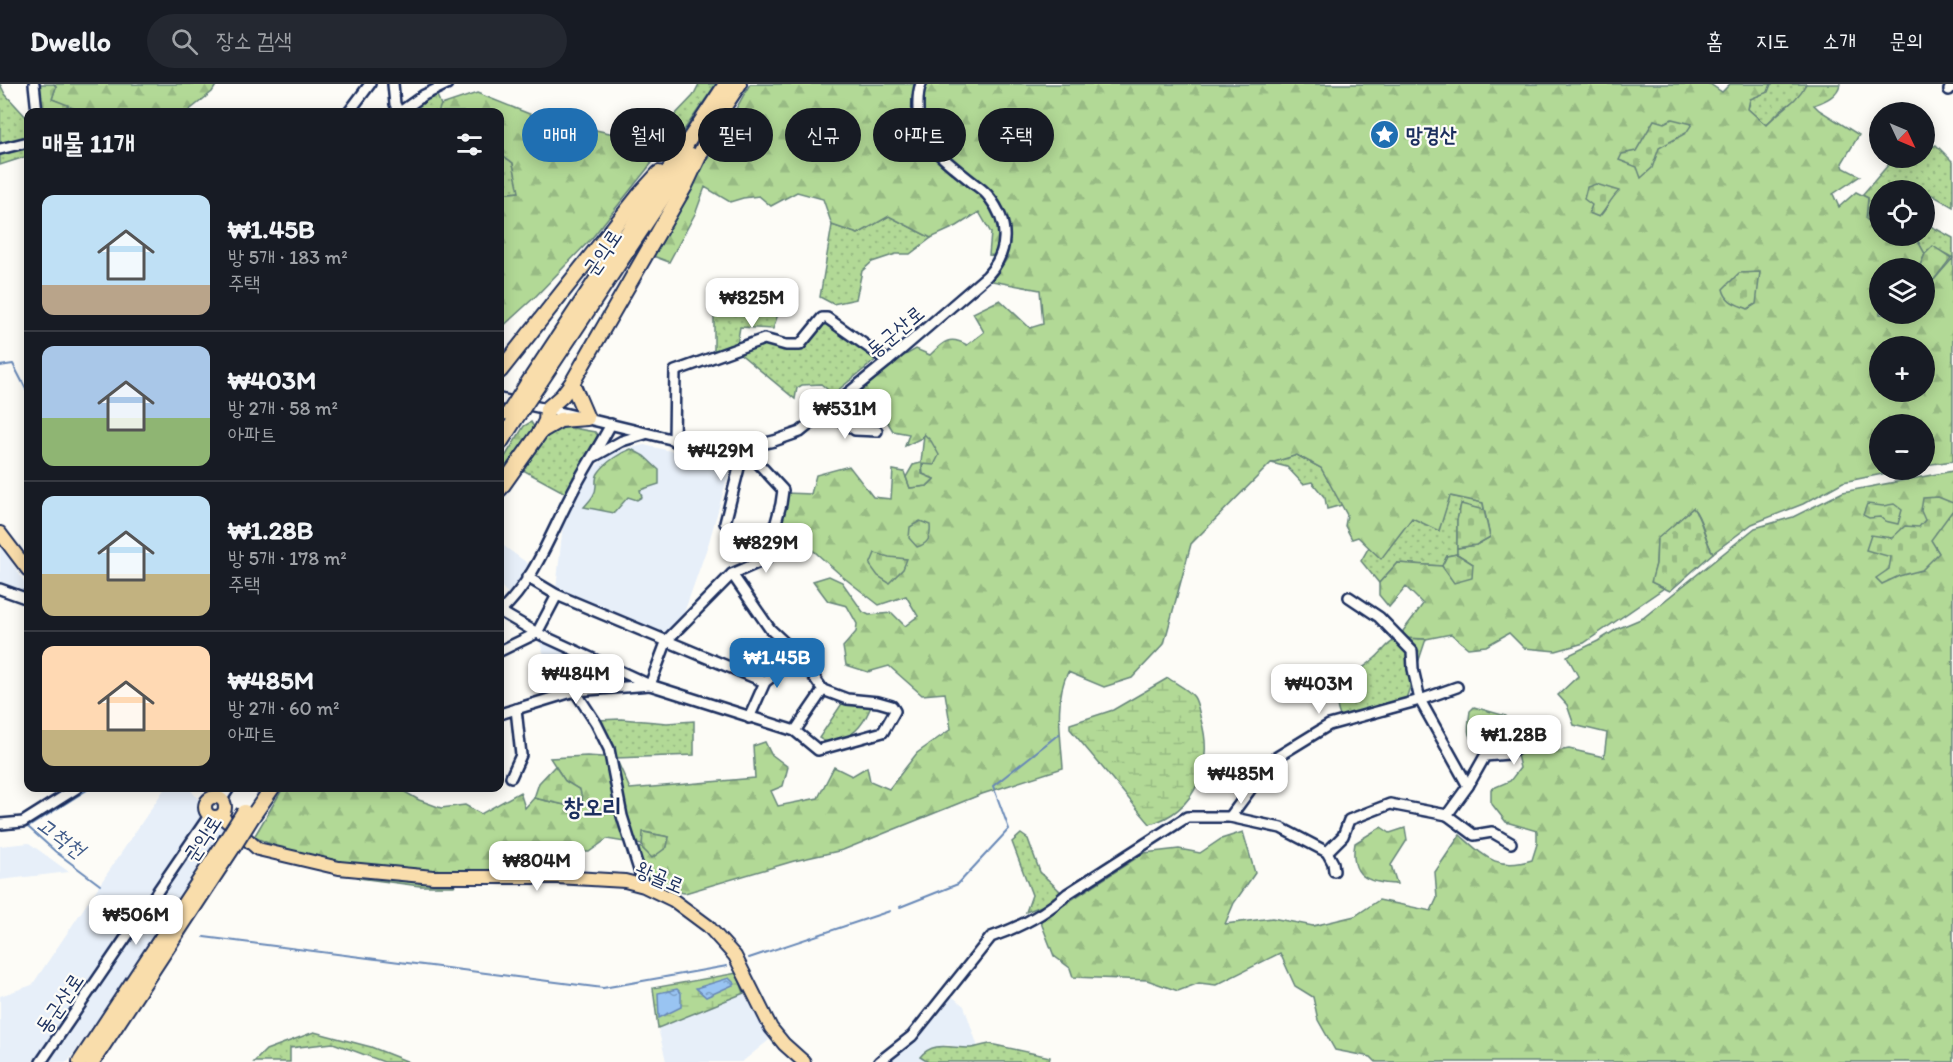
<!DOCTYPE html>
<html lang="ko">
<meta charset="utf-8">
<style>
body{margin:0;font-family:Itim,"Poor Story",sans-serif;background:#242831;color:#f1f3f6;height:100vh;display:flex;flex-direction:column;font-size:22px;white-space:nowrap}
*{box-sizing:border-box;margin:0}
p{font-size:20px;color:#9ea1a6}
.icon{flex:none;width:33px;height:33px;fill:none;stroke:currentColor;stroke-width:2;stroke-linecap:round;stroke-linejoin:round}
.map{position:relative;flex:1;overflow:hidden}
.drawer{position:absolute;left:24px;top:24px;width:480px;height:684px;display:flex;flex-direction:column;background:#171b24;border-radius:12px;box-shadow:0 3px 15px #0003}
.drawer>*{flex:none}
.top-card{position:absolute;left:522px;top:24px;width:570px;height:54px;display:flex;gap:12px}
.needle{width:39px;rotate:134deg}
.tools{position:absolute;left:1869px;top:18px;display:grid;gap:12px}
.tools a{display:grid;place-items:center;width:66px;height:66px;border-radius:50%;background:#171b24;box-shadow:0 3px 15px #0003;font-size:30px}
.price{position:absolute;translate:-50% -51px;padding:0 14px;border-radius:12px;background:#fff;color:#222;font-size:20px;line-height:39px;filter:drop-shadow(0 2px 3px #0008)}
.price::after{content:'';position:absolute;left:50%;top:36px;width:18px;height:14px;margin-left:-9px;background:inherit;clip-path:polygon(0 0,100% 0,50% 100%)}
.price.active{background:#1f6fb2;color:#fff}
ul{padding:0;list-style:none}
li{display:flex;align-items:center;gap:18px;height:150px;padding:0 18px}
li+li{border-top:2px solid #363941}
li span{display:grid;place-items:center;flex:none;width:168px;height:120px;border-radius:12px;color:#555}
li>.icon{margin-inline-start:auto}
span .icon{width:72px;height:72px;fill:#fffc;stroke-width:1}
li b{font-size:26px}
h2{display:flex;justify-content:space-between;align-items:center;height:72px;padding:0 18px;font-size:26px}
.chip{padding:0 21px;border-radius:27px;background:#171b24;box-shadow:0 3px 15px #0003;font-size:21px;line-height:54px}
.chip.active{background:#1f6fb2;color:#fff}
header{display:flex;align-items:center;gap:36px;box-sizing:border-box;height:84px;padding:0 30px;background:#171b24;border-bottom:2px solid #363941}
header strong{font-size:28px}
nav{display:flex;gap:33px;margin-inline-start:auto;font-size:21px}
.search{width:420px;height:54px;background:#242831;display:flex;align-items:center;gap:15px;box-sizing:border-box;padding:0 21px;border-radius:33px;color:#9ea1a6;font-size:22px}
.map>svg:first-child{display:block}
</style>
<header>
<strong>Dwello</strong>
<div class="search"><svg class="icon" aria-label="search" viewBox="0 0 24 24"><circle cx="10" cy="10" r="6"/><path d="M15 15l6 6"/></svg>장소 검색</div>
<nav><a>홈</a><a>지도</a><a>소개</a><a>문의</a></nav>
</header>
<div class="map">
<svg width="1953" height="978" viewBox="0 0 1953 978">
<defs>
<pattern id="green-dots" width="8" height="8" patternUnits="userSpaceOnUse" patternTransform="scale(1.5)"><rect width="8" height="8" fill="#b2d996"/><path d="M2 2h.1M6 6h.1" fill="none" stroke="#98bb84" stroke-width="1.8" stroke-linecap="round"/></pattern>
<pattern id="forest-firs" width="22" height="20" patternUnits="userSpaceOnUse" patternTransform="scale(1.5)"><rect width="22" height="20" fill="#b2d996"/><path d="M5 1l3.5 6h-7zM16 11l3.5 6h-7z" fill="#98bb84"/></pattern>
<pattern id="wetland-marsh" width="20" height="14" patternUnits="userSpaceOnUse" patternTransform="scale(1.5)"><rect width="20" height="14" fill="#b2d996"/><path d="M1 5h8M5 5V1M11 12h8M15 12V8" fill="none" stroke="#98bb84"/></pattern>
<pattern id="cemetery-stones" width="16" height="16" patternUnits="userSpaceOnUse" patternTransform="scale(1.5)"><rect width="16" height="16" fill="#b2d996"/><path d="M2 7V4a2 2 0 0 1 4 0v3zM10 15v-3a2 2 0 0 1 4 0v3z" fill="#98bb84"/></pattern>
<pattern id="water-ripples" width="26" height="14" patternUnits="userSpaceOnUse" patternTransform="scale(1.5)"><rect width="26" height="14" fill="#99c4f2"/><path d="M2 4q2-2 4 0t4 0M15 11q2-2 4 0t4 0" fill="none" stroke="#7ca0c7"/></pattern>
</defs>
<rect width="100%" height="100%" fill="#fdfcf7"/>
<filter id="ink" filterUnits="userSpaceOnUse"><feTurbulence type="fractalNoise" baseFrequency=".0167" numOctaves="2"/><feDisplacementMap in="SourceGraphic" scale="12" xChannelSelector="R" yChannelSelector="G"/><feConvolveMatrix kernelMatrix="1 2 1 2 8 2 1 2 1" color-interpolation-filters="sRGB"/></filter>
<g filter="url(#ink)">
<g fill="#e7eff9">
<path d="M644 361 694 372 733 374 709 458 685 526 679 540 666 553 556 506 563 440 592 386 611 368Z"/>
<path d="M500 454 501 460 530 481 508 510 500 501Z"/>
<path d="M0 459 28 504V520L0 509Z"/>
<path d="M538 553 575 569 574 606 557 609Z"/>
<path d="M165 704H189L227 750 68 978H0V912L32 901Z"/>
<path d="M29 759 69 788 0 796V762Z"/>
<path d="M744 909 769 956 742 978H660L666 977 658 944Z"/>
<path d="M949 910 964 922 978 963 969 964 946 961 920 973 928 978H886Z"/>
</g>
<g fill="url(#green-dots)" stroke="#66847a" stroke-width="1.5">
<path d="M0 0 5 10 28 35V72L0 81Z"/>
<path d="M699 0H716L680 52 651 80 647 60 693 12Z"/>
<path d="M1771 0H1806L1800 13 1782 25 1766 41 1748 25 1750 15 1767 8Z"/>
<path d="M436 9 441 21 439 28H409Z"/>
<path d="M1936 61 1953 78V123L1913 100 1898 103 1895 106H1880L1879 146 1866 135 1868 114 1862 111 1890 79 1896 83 1911 74H1924L1925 66Z"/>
<path d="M500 69 513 79 520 108 500 110Z"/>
<path d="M889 132 931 154 910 170H896L872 178 862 187 856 215 833 220 820 213 832 141 858 150Z"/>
<path d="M1925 139 1953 154V174L1933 163 1925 170 1915 152H1924Z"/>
<path d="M784 212 773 245 740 243 737 260 714 270V221L723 215Z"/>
<path d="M825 236 878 274 833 310 821 300 802 301 797 304 795 315 738 268 763 259 802 263Z"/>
<path d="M567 343 595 348 599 353 567 410 523 386 550 348Z"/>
<path d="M1297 371 1321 384 1342 421 1327 425 1325 414 1312 398 1303 400 1287 383 1271 379Z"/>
<path d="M1450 412 1483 418 1484 426 1461 421 1457 436V470L1447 472 1442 482 1397 479 1379 499 1361 477 1369 463 1381 474 1412 434Z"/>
<path d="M1404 554 1426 555 1402 627 1346 642C1322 609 1351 594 1374 575 1386 565 1388 556 1404 554Z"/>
<path d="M843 618 872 620C867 633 859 649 844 653 837 655 834 655 827 659L819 654Z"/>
<path d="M621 635 667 639 694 637V671L616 674 598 636Z"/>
<path d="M1021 750 1028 755 1040 788 1062 809 1049 819 1026 828 1032 811 1012 758Z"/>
<path d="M314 948 371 963 409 978H384L333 959 290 964V978H254L266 966Z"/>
<path d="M990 960 1050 973 1049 978H928L920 973C934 956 952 965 971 964 977 963 984 961 990 960Z"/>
</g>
<g fill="url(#forest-firs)" stroke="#66847a" stroke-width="1.5" fill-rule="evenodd">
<path d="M54 0H217L212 8 187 28H82L52 15 56 3Z"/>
<path d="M750 0H1710L1722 8 1730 0H1771L1768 8 1750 15 1748 25 1766 41C1780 26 1797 18 1806 0H1840C1838 12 1824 17 1814 21L1819 26 1859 51 1842 79 1844 84 1860 92 1833 110 1839 123 1856 108 1868 114 1866 135 1879 146 1880 152H1885L1889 155 1897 152H1915L1925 170 1919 184H1880V230H1924L1925 206 1953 174V377L1925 381 1924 340H1880V386H1902L1843 398 1803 420 1752 440 1713 469C1704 455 1704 436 1693 424L1657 456 1656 480 1652 498 1664 504 1584 559 1556 567 1524 564 1509 549 1486 562 1468 564 1451 550 1426 555 1404 554 1403 547 1423 520 1406 503 1389 523 1379 511V499L1397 479 1442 482 1454 498 1473 480 1457 470V464L1476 461 1490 453 1483 419 1450 412 1439 447 1412 434 1381 475 1358 453 1352 455 1345 442 1347 431 1321 384 1297 371 1271 379 1191 460 1164 560 1132 594 1104 603 1068 588C1054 615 1061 654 1063 684L982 710 843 766 794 777 685 809 670 807 648 799 633 762 642 764 652 773 669 753 644 748 642 761 607 755 589 768 542 767 538 787 494 790 465 787 454 802H420L359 794 334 776 280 764 254 753 283 704H398L419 716 441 724 465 721 481 730 520 708 525 724 534 714 574 723 580 706 565 697 550 674 587 672 616 674 630 705 755 694 753 662 765 658 771 670 788 683 783 702 771 707 778 722 818 714 834 683 852 692 867 683 870 697 889 705 917 669 951 645 945 609 922 611 889 582 868 588 846 581 843 563 856 548 857 540 847 522 828 517 813 497 829 492 842 498 863 528 869 531 892 529 905 542 918 532 906 512 879 521 843 493 807 461 773 460 786 409 811 410 816 391 849 382 873 413 891 415 893 386 904 388 910 404 927 402 934 395 923 390 922 379 934 380 924 350 922 354 905 362 909 350 893 347 885 334 860 308 900 274 916 265 930 271C943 258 949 251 967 261L984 248 973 229 1000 216 1030 244 1043 240 1040 206 992 197 1008 173 989 171 991 149 979 128 957 142 931 154 889 132 858 150 832 141 823 115 797 108 771 122 759 112 743 114 730 118 705 103 696 128 669 178 653 172ZM1880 262H1924V308H1880Z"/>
<path d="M477 9 537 33 632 54 647 60 651 80 592 154 536 212 500 245V110L519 108 513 79 500 69V28H438L441 21Z"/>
<path d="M531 338 537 348 500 404V381L524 342Z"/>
<path d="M631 365 644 372 659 386V400L640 406 642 413 637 416 628 413 614 429 584 423C589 417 596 411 596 402 596 397 595 393 599 388 606 378 620 369 631 365Z"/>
<path d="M1953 387V978H1376L1371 973 1335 966 1318 936 1313 913 1295 902 1280 869 1216 901 1199 899 1178 907 1147 896 1073 893 1070 884 1054 872 1040 836 1144 769 1179 765 1200 769 1221 755 1243 748 1255 789 1234 819 1225 840 1272 834 1313 842 1355 832 1379 816 1431 827 1437 814 1435 788 1460 751C1485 773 1497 787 1532 776L1537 760V747L1506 738 1491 719V705L1510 697 1520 684 1516 666 1530 653 1546 647 1552 668 1569 665 1604 673 1607 649 1574 641 1567 621 1558 611 1578 592 1567 572 1598 557 1617 545 1643 534 1755 444 1793 433 1843 408Z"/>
<path d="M1474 623 1506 632 1510 662 1500 667 1481 668C1466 652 1467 648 1470 627Z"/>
<path d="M1381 743 1390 749 1405 744 1407 756 1391 781 1397 800C1368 799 1349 793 1355 759Z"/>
</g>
<g fill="url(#wetland-marsh)" stroke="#66847a" stroke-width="1.5">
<path d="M1168 594C1175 599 1189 606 1194 613 1198 619 1199 629 1201 636 1214 680 1196 727 1150 740L1070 645V640L1113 626Z"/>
<path d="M737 889 744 909 658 944 653 904Z"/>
</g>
<g fill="url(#cemetery-stones)" stroke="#66847a" stroke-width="1.5">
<path d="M40 0H54L56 3 52 15 68 21 62 28H42Z"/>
<path d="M1672 35 1692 40 1686 49 1659 64 1652 84 1641 94 1637 83 1619 76 1622 70 1636 67 1654 36 1664 39Z"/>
<path d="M1596 100 1619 107C1610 115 1607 125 1599 133L1589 129 1592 121 1584 115 1587 103Z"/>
<path d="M1933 162 1951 174 1925 207 1924 184H1919L1925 170Z"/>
<path d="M1760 188 1756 220 1748 225C1736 220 1726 218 1723 205L1739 189Z"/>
<path d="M924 350 931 357 939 371 934 381 922 380V390L934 395 927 402 910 404 906 393 913 381 921 379Z"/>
<path d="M1938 413 1953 419V426L1931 456 1939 469 1922 486 1899 492 1882 500 1876 494 1889 485 1891 473 1866 466 1871 451 1892 454 1905 442 1919 443 1925 436 1921 427 1923 414Z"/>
<path d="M1461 420 1484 426 1490 453 1476 461 1457 464V436Z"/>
<path d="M1867 420 1883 422 1894 420 1902 426 1898 440 1885 437 1880 433 1869 434 1863 431Z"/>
<path d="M1693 424C1703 437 1704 455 1713 469L1670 507 1651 498 1656 480 1657 455Z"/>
<path d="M920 437 930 441C931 452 929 460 917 463L909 454 910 443Z"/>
<path d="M875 469 889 473 907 475 903 485 889 499 878 492 870 481Z"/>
<path d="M1457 470 1473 480 1472 494 1454 499 1442 482 1447 472Z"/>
<path d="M555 682 565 697 580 706 583 718 574 723 534 714 539 699Z"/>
<path d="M643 748 669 753 667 763 652 774 642 764Z"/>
</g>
<g fill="url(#water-ripples)" stroke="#6788b7" stroke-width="1.5">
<path d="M729 894 735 900 706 913 696 904Z"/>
<path d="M677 905 681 909V923L659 934 658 909Z"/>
</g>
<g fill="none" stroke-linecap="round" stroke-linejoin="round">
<g stroke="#6788b7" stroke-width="2">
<path d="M0 282 13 280 28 309"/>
<path d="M30 742 90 704"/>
<path d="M0 746 28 743 56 768 100 801"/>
<path d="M900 823 958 800 1009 745 993 702 1059 650"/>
<path d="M204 853 603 904 727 882"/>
<path d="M749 874 890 827"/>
</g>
<defs>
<g id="minor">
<path d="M34 0 37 28"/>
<path d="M393 0 395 20 399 28"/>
<path d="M1949 6 1953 0"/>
<path d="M349 28 370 0"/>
<path d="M400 28 424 11 447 0"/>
<path d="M0 65 28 58"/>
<path d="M500 315 547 325 683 358 744 364 774 357 800 348 888 277 987 192C1009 168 1010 139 989 113 985 107 978 103 972 98 948 78 920 61 918 27 918 18 917 9 921 0"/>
<path d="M827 326 855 346 877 347"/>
<path d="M674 357 675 287 764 255 786 261H800L822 234H827L888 277"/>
<path d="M595 372 622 357 645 350"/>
<path d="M725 439 744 364"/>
<path d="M527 493 557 511 765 598"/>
<path d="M0 505 28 515"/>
<path d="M500 528C534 497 549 453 570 413 582 388 598 365 611 340"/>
<path d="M501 528 537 549 650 601 795 647 818 666 883 648 895 627 892 622 878 618 847 615 823 606 799 572 770 545 732 490"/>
<path d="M500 567 537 549 557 511"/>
<path d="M578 568 575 607 596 639 609 665 622 732 644 802"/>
<path d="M500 630 575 607 650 601 667 556 732 490 766 475 781 420 783 406 744 364"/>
<path d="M749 634 765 598 799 572"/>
<path d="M795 647 823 606"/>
<path d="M511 693 521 671 516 625"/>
<path d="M1468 702 1485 672 1508 670 1521 662 1529 650 1547 642"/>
<path d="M222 715 229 704"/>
<path d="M1447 731 1474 751 1492 748 1511 759"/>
<path d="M1230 733 1272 676 1329 641 1420 616 1457 603"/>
<path d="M0 740 23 738 77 704"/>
<path d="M1327 768 1333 779 1334 787"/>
<path d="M41 978 209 732"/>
<path d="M879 978 912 952 991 853C1017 844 1047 829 1067 810L1187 733H1230L1281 744 1327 768 1343 752 1349 736 1390 720 1447 731 1468 702 1420 616 1413 585 1412 567 1379 533 1349 513"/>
</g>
<g id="major">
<path d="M0 449 28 486"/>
<circle cx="215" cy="723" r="10"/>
<path d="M221 732 258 765 339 784 433 793H557L625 797 644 802 673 816 708 842 735 872 771 944 784 960 804 978"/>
</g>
<g id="highway">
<path d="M712 41 739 0"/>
<path d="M500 287 640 110 659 89"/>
<path d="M526 302 726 0"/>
<path d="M536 304 691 71"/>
<path d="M541 347 560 336 587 334 572 299"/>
<path d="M500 359 518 331"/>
<path d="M500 405 541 347 546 337 547 325 562 312 572 299 685 102 717 34"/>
<path d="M252 733 272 704"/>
<path d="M80 978 227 755"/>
<path d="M92 978 235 760"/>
</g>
</defs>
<use href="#minor" stroke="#1b2f5e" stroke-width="14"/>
<use href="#major" stroke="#1b2f5e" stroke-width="16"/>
<use href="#highway" stroke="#1b2f5e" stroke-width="18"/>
<use href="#minor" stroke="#fdfcf7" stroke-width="9"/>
<use href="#major" stroke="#f9ddab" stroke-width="12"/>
<use href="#highway" stroke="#f9ddab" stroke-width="14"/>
<defs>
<g id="highway-bridge">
<path d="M509 329 526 302"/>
<path d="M518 331 536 304"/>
<path d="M227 755 244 728"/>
<path d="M235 760 252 733"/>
</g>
</defs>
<use href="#highway-bridge" stroke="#1b2f5e" stroke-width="18" stroke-linecap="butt"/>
<use href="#highway-bridge" stroke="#f9ddab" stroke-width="14"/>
</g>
</g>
<defs>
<symbol id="sight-disc" viewBox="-11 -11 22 22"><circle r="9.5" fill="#1f6fb2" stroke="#fdfcf7"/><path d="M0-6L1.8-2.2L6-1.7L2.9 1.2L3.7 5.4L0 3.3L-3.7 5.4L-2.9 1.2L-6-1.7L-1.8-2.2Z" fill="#fff"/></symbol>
</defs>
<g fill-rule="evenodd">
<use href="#sight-disc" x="1368" y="34" width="33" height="33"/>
</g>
<g text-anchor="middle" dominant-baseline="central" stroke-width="4.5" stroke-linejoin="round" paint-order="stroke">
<g font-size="21" font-weight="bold" fill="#1b2f5e" stroke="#fdfcf7" text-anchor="start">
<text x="1406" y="50">망경산</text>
</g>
<g font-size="21" fill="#1b2f5e" stroke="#fdfcf7">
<text transform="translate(602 168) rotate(-56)">군익로</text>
<text transform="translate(895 247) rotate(-40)">동군산로</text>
<text transform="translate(202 754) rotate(-57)">군익로</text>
<text transform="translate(660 793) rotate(23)">왕골로</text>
<text transform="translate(59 919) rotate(-56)">동군산로</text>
</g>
<g font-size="22" font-style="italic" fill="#415c8a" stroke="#fdfcf7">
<text transform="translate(61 753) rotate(36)">고척천</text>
</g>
<g font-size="24" font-weight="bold" fill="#1b2f5e" stroke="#fdfcf7">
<text x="593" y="722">창오리</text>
</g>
</g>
</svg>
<div class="tools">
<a><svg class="needle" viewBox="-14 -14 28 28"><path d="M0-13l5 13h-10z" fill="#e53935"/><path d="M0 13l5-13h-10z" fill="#9ea1a6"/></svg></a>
<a><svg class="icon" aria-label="locate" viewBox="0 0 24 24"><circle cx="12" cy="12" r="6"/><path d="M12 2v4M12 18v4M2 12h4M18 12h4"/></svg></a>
<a><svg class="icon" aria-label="layers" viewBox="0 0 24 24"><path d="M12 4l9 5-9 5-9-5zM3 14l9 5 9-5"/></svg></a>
<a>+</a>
<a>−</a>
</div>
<b class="price" style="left:752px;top:245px">₩825M</b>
<b class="price" style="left:845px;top:356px">₩531M</b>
<b class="price" style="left:721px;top:398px">₩429M</b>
<b class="price" style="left:766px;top:490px">₩829M</b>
<b class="price active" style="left:777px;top:605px">₩1.45B</b>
<b class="price" style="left:576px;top:621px">₩484M</b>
<b class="price" style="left:1319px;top:631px">₩403M</b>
<b class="price" style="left:1514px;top:682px">₩1.28B</b>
<b class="price" style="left:1241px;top:721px">₩485M</b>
<b class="price" style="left:537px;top:808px">₩804M</b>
<b class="price" style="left:136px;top:862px">₩506M</b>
<div class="top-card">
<a class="chip active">매매</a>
<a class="chip">월세</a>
<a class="chip">필터</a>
<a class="chip">신규</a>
<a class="chip">아파트</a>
<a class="chip">주택</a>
</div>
<section class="drawer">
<h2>매물 11개<svg class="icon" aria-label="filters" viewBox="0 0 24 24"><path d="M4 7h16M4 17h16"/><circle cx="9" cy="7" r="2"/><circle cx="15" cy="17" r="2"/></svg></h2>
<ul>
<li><span style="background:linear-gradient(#bfe0f5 75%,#b9a48a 0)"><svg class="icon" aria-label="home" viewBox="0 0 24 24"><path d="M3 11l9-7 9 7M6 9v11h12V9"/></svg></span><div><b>₩1.45B</b><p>방 5개 · 183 m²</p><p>주택</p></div></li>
<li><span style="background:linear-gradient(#a9c7e8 60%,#8fb573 0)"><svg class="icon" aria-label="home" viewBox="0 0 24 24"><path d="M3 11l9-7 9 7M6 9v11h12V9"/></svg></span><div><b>₩403M</b><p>방 2개 · 58 m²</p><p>아파트</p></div></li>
<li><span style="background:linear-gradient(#bfe0f5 65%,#c2b280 0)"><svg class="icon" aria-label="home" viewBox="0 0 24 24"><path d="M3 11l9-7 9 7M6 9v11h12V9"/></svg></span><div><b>₩1.28B</b><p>방 5개 · 178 m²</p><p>주택</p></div></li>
<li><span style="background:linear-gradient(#ffd9b3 70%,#c2b280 0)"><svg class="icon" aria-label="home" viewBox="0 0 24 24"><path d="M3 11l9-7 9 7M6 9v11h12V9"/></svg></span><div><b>₩485M</b><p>방 2개 · 60 m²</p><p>아파트</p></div></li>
</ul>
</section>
</div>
